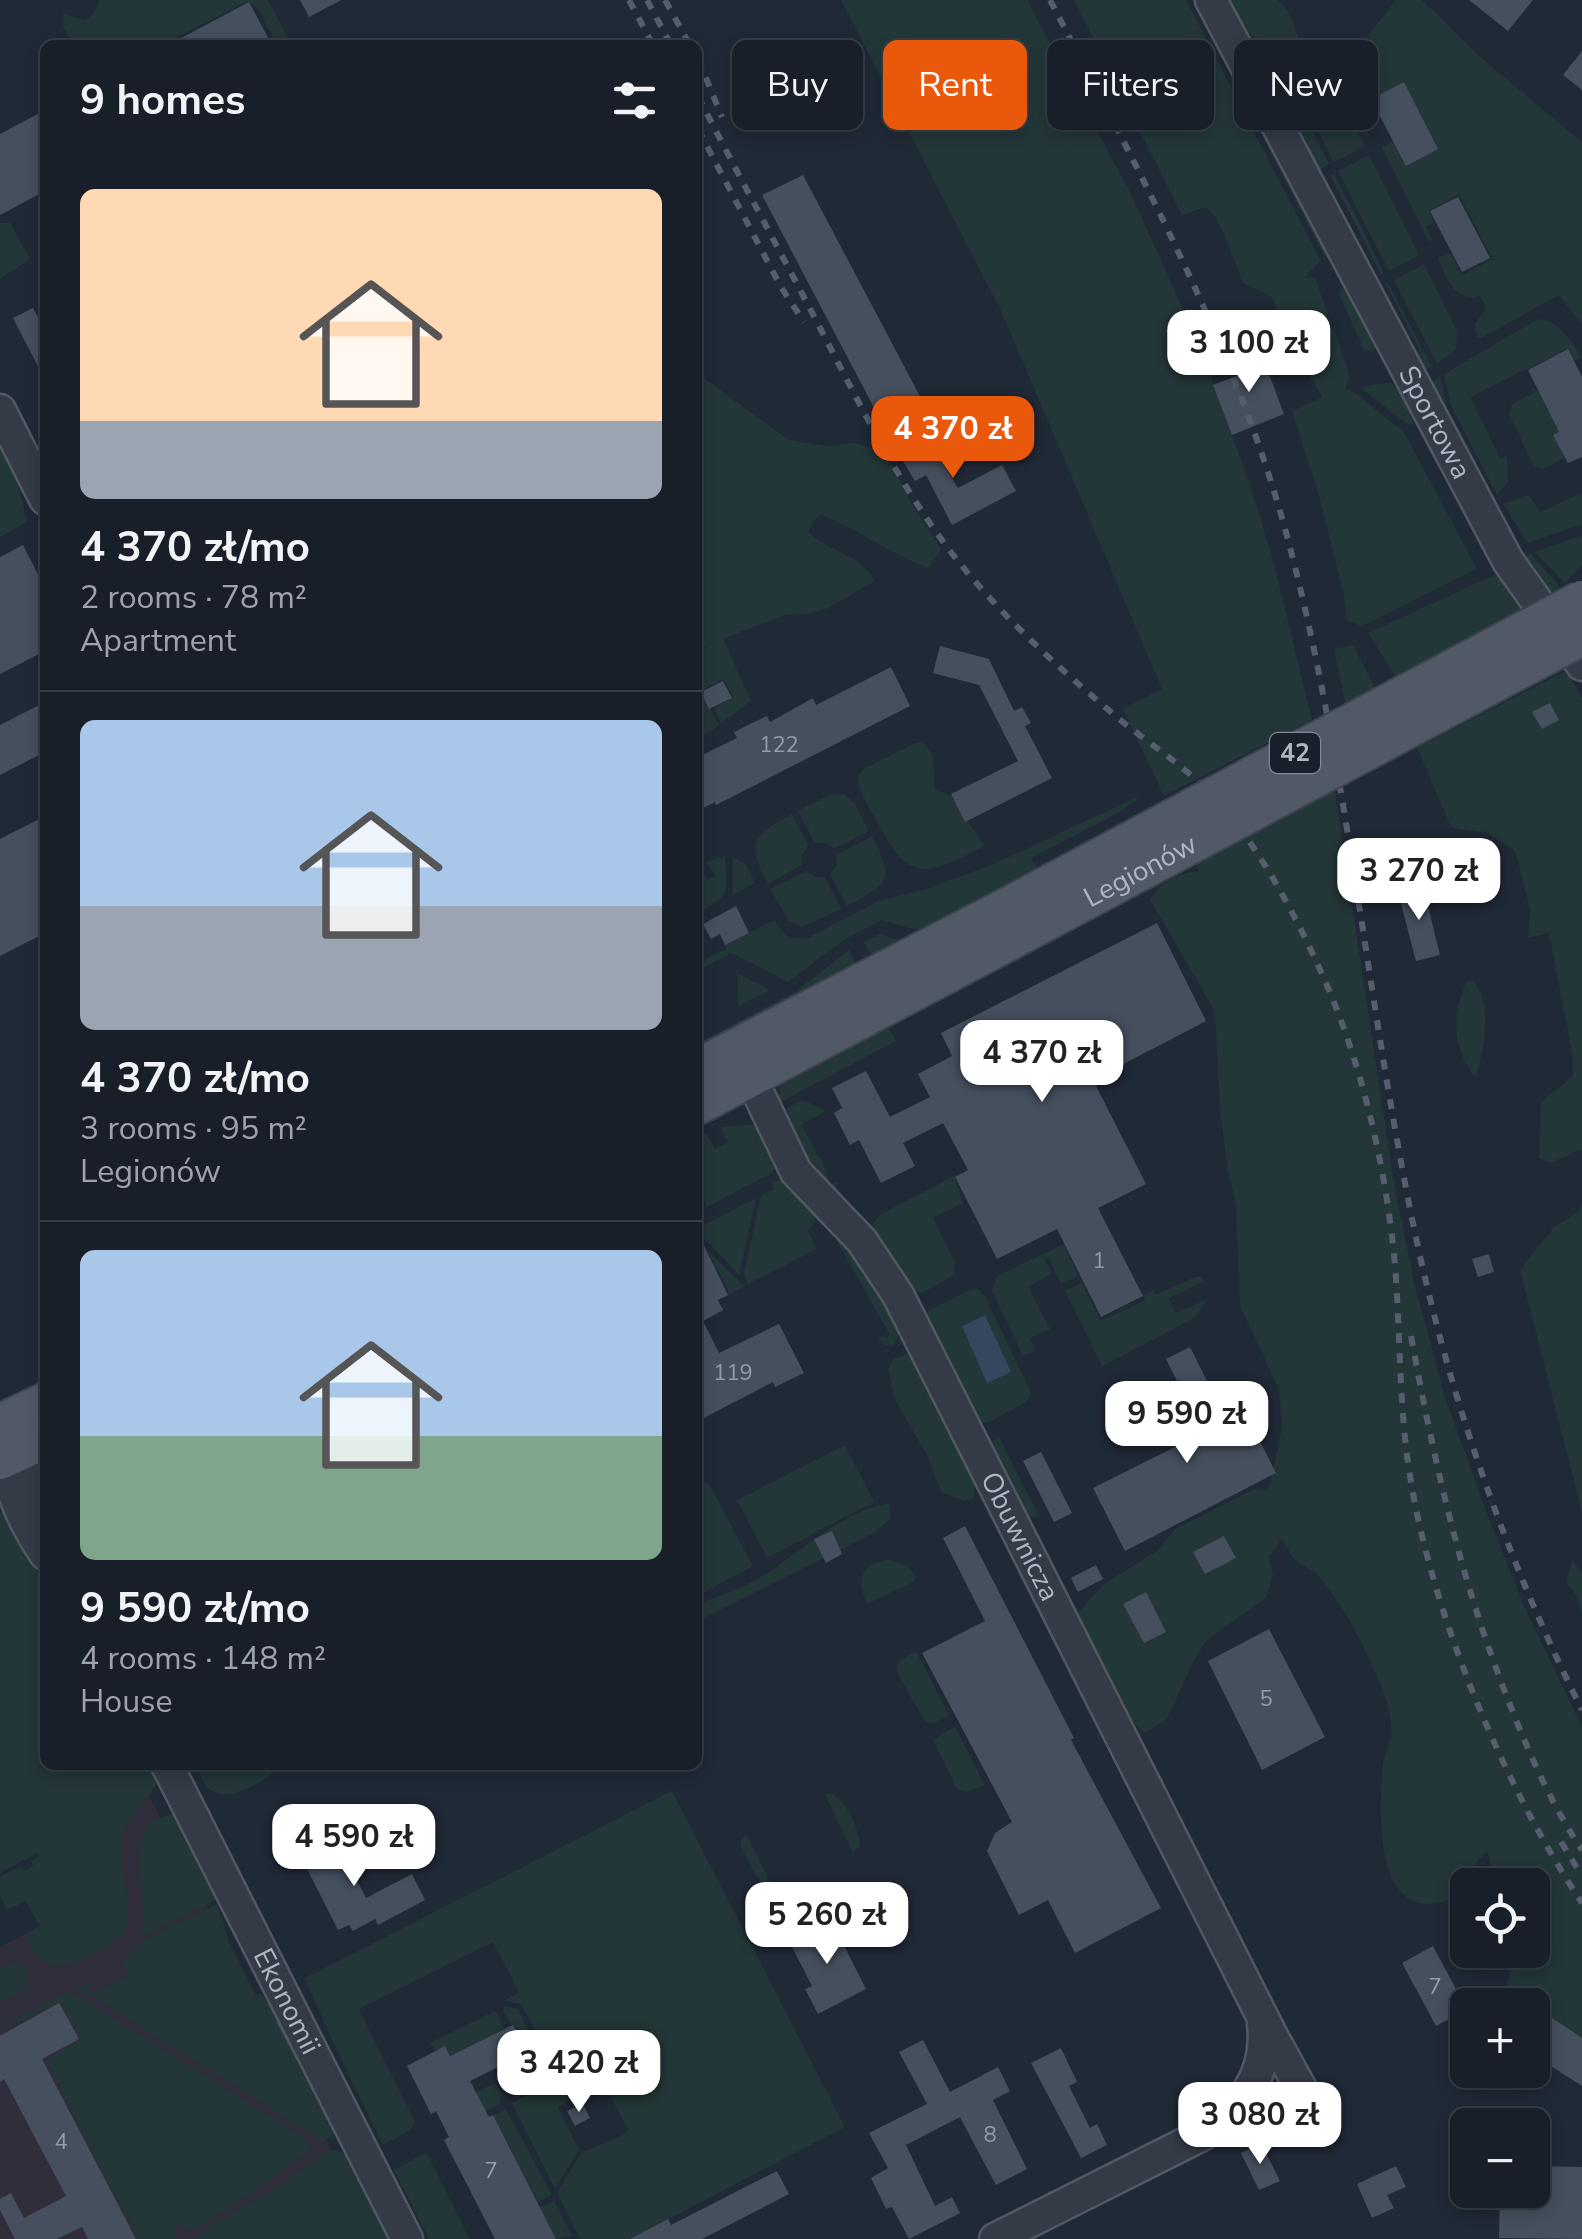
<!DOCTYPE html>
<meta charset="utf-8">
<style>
body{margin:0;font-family:"Nunito Sans",sans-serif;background:#212730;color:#f1f3f6;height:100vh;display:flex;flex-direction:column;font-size:38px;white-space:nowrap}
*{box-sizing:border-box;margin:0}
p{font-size:32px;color:#9fa2a8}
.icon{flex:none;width:55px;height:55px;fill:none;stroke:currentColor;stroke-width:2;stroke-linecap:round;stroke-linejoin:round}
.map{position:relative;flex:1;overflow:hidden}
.drawer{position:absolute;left:40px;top:40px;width:662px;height:1730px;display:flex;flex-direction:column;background:#181f28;border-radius:15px;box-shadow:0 5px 15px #0003,0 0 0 2px #363d45}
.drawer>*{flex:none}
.hud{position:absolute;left:732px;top:40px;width:698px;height:90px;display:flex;gap:20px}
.tools{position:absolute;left:1450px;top:1868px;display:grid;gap:20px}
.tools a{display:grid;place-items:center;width:100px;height:100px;border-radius:15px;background:#181f28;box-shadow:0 5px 15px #0003,0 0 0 2px #363d45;font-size:50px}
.price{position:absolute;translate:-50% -85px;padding:0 22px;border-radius:20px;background:#fff;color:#222;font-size:32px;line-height:65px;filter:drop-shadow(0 2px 5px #0008)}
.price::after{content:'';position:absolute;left:50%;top:60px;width:30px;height:22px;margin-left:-15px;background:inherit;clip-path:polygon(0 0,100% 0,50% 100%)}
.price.selected{background:#ea580c;color:#fff}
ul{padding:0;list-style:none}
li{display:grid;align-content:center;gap:20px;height:530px;padding:0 40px}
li+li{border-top:2px solid #363d45}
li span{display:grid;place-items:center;height:310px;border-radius:15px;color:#555}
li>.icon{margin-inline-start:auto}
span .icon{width:180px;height:180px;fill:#fffc;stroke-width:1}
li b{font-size:42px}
h2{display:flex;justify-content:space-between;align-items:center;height:120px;padding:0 40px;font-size:42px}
.pill{padding:0 35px;border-radius:15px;background:#181f28;box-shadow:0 5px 15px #0003,0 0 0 2px #363d45;font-size:35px;line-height:90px}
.pill.selected{background:#ea580c;color:#fff}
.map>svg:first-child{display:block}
</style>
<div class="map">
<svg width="1582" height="2239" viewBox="0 0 1582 2239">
<rect width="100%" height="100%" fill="#202936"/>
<path fill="#302e3b" d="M141 1781 361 2207 297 2239H0V1947L95 1898 103 1831Z"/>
<g fill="#233638">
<path d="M99 0H268L292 45H277L258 9 248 1 162 45H75L63 27V14L86 20 96 10Z"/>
<path d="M841 0H1027L1129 190 1200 346 1249 482 1272 556 1312 720 1164 796 1123 709 1162 689 1002 313Z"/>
<path d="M1074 0H1186L1321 261 1304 278 1315 277 1350 375 1345 391 1350 389 1404 432 1477 569 1362 626 1347 621 1343 590 1320 499 1292 411 1322 397 1293 347 1272 297 1243 283 1226 239 1215 216 1206 207 1182 215Z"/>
<path d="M1192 0H1199L1330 255 1325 258Z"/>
<path d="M1225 0H1278L1288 11 1303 48 1273 54 1248 32Z"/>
<path d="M1396 0H1422L1486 62 1582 142V325L1559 295 1481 338 1477 337 1475 324 1486 309 1480 296C1453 302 1447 278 1437 257L1450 253 1462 275 1492 259 1459 194 1429 210 1434 223 1426 227 1432 240 1429 242 1382 148 1393 141 1379 115 1371 119 1376 134 1357 96 1344 81 1342 69Z"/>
<path d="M1328 96 1345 106 1365 146 1334 162 1305 107Z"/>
<path d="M1303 113 1329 164 1312 174 1297 136Z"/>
<path d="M1369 155 1419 255 1389 271 1338 171Z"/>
<path d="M1334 173 1384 273 1381 275 1330 175Z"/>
<path d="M0 223H10L30 259 0 279Z"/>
<path d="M1424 264 1457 331 1456 350 1437 364 1394 280Z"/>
<path d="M1388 283 1432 367 1420 370 1411 362 1421 354 1386 284Z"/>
<path d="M1342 288 1348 290 1377 345 1372 352 1364 350 1339 294Z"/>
<path d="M1538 319C1560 321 1570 340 1582 357L1574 361 1567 349 1470 397 1500 458 1507 456 1508 482 1497 495 1451 406 1444 374Z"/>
<path d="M698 374 789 440 827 446 853 443 875 448 893 466 912 505 941 549 929 568C891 555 859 529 821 515L813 521 809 532C828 553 861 553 875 581L826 609 807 614 784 615 723 639 751 701 721 723 714 708 733 698 724 679 700 691 719 725 698 740V652L710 645 698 650Z"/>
<path d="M1440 376 1447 408 1494 497 1491 499 1429 388Z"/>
<path d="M1392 382 1408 404 1414 425 1407 424 1359 387Z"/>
<path d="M1538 391 1559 432 1554 435 1565 458 1541 470 1533 465 1509 414 1512 404Z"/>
<path d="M0 444 18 486 27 522 0 537Z"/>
<path d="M1582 493V524L1528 543 1503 504 1529 495 1540 512Z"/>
<path d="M1582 535V565L1565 583 1535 552Z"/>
<path d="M1531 554 1563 590 1548 598 1520 559Z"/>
<path d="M1505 570 1531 608 1397 679 1368 633Z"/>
<path d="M1353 645 1376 690 1346 706 1334 649Z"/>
<path d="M1567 670 1582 698V1149L1550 1163 1539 1158 1541 1102 1573 1076V1058L1549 933 1528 938 1530 910 1515 851 1487 833 1451 827 1417 748Z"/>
<path d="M923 742 933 756 935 789 951 795C961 815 974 827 984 846 939 869 912 888 884 834 875 817 864 801 858 783L859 775 865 768 915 743Z"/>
<path d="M1334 785 1394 1183 1415 1286 1445 1397 1483 1503 1525 1608 1582 1727V2039L1533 2008 1532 2005 1506 1992 1514 1950H1532V1885H1497L1487 1851 1474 1865 1461 1895C1374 1937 1378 1818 1383 1764 1384 1754 1391 1745 1391 1735 1392 1722 1387 1701 1383 1690 1367 1652 1346 1608 1319 1577 1313 1569 1301 1566 1294 1559 1290 1554 1286 1545 1282 1539L1269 1557 1273 1575 1266 1598 1206 1641 1193 1662 1167 1719 1145 1733 1131 1721 1073 1618 1104 1584 1158 1550 1175 1529 1252 1490 1269 1489 1282 1428 1279 1389 1240 1306 1236 1205 1228 1171 1220 1112 1215 1012 1150 899C1165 880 1175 874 1199 871L1195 859Z"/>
<path d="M843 794 854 802 869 831 834 849 826 843H815L798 811 829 795Z"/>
<path d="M1141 795 1122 811 1031 858 1038 870 921 931 882 920 842 941 788 982 731 953 698 971V963L726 949 725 945 774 920 787 937 806 939 878 901 929 888 994 864Z"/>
<path d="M792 814 809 846 802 855V865L768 884C746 842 752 835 792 814Z"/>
<path d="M872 836C895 882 891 882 847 906L830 874 837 864 836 855Z"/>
<path d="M725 856C726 886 734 894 704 909 697 896 694 881 701 867L707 880 716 875 706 862Z"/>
<path d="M733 857 746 865 755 883 733 895Z"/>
<path d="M806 871 816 877H825L841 909 802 927 788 920 770 889Z"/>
<path d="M880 934 906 943 874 960 864 942Z"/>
<path d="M849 950 859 969 698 1051V1043L795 992Z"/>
<path d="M737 973 767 988 768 992 738 1006Z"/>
<path d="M1472 980C1494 1002 1484 1050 1476 1077 1452 1052 1451 1011 1467 982Z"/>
<path d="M885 1021 896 1041 777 1104 781 1080Z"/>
<path d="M803 1100 826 1111 801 1125 817 1152 815 1154 821 1159 831 1185 839 1181 833 1196 815 1175 779 1112Z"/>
<path d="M758 1124 777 1166 770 1174 707 1207 698 1185V1137L706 1133 715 1149 727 1142 720 1127Z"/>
<path d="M954 1176 963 1203 933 1218 955 1262 954 1275 922 1293 914 1292 873 1231 874 1222 881 1214Z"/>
<path d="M783 1179 819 1215 808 1231 817 1249 748 1284 744 1273 761 1195 774 1189 771 1183Z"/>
<path d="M756 1198 739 1275 710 1244 698 1236V1228Z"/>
<path d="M1582 1204V1512L1520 1270 1554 1227 1578 1212Z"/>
<path d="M839 1237 868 1268 900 1331 894 1346 884 1345 879 1340 880 1336 887 1338 889 1333 838 1243Z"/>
<path d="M698 1241 744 1286 730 1294 706 1247 698 1251Z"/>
<path d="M1064 1244 1078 1276 1061 1284 1049 1258 1045 1259 1052 1274 1028 1286 1050 1329 1030 1338 1035 1351 1023 1356 992 1291 997 1276Z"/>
<path d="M1195 1277H1203L1204 1282 1169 1298 1176 1313 1207 1299 1195 1318 1102 1366 1065 1291 1082 1283 1101 1321 1145 1300 1143 1295 1153 1290 1156 1295Z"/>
<path d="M972 1289H978L985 1296 1031 1393 1027 1402 987 1423 975 1422 924 1315 929 1310Z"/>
<path d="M909 1353 918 1364 976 1476 974 1498 964 1501 941 1492 928 1457 895 1400 888 1368 894 1359Z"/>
<path d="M999 1437 1039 1516 1025 1518 989 1444Z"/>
<path d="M845 1445 874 1502 767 1558 737 1500Z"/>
<path d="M708 1482 753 1566 703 1593 698 1582V1487Z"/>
<path d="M890 1503 891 1518 876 1532 698 1621V1603C725 1595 751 1584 775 1568 810 1543 847 1510 890 1503Z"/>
<path d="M8 1512 45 1567V1765H155L158 1780C150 1800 130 1812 123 1832 113 1861 134 1894 127 1925 122 1945 59 1978 41 1961 34 1955 30 1942 26 1934L39 1926 26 1901 7 1910 0 1896V1877L21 1866 25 1871 33 1866 31 1861 39 1856 37 1853 0 1873V1513Z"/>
<path d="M889 1559 909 1567 916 1576 915 1581 867 1604C856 1578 860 1566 889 1559Z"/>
<path d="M1572 1560 1582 1573V1613L1578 1598 1566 1582Z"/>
<path d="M916 1651 949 1715 931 1724 923 1719 896 1670 898 1661Z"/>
<path d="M955 1726 985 1785 967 1792 957 1789 933 1740Z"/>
<path d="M197 1765H284C266 1778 229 1807 208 1788 202 1783 199 1772 197 1765Z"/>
<path d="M672 1791 845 2127 630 2239H580L557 2192 581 2153 623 2135 628 2130 604 2084 572 2099 521 2004 503 2001 519 1992 493 1942 359 2009 415 2122 411 2130 383 2145 334 2045 305 1978Z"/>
<path d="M830 1793C846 1799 860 1830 860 1846L853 1853 825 1794Z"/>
<path d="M174 1814 179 1817 222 1897 141 1937C152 1898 124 1850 154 1819Z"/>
<path d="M746 1834 775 1891 769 1892 763 1889 741 1847V1841Z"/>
<path d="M217 1904 229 1941 256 1996 261 1994 286 2023 339 2126 332 2136 323 2141 87 1993 73 1989 86 1983 93 1994 129 1975 122 1963 144 1941Z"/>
<path d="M11 1963 25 1967 28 1981 22 1991 0 2002V1968Z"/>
<path d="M67 1992 83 1999 304 2138 311 2149 257 2190 193 2229 184 2228 179 2224 173 2229 177 2239H136L138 2236 46 2060 82 2040 61 2000 11 2026 9 2023Z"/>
<path d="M504 2006 518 2009 534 2042 524 2046 503 2011Z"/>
<path d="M493 2012 497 2013 504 2029 450 2056 445 2047 435 2051 430 2043Z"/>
<path d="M536 2047 551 2076 517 2097 507 2079 534 2066 527 2051Z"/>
<path d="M558 2080 568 2101 558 2107 579 2150 555 2189 512 2103Z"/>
<path d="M496 2083 502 2095 499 2105 485 2111 476 2092Z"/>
<path d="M506 2109 552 2195 538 2202 493 2115Z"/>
<path d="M336 2150 354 2156 396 2239H195L213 2224 272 2191 328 2151Z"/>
<path d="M425 2153 429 2157 470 2239H429L394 2170Z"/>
<path d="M554 2201 572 2236 556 2239 540 2207Z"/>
</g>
<path fill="#36465e" d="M985 1315 1011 1372 987 1383 962 1326Z"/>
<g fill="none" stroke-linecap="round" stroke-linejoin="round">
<path stroke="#36465e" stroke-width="6" d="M280 2023 298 2057"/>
</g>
<g fill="#464f5e">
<path d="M300 0H341L309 17Z"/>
<path d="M1469 0H1533L1508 31Z"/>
<path d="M249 2 272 45H168Z"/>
<path d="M1582 51V90L1563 75Z"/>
<path d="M1404 82 1438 149 1406 166 1371 99Z"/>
<path d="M45 110V191L0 215V134Z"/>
<path d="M803 175 922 400 881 421 762 195Z"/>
<path d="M1458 197 1490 258 1462 272 1430 211Z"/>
<path d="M33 308 45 330V380L13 318Z"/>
<path d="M1256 340 1284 414 1232 435 1213 385 1252 370 1242 345Z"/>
<path d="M1568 349 1582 377V457L1568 463 1553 435 1559 432 1528 370Z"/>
<path d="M923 431 958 488 1002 465 1016 491 952 525 926 475 915 481 895 448Z"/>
<path d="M23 545 45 588V651L0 674V557Z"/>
<path d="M940 646 989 659 1014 711 1022 707 1031 723 1025 726 1052 778 965 822 951 794 1018 761 979 685 933 673Z"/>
<path d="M891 667 910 706 716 805 715 802 698 811V757L737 738 734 732 752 723 767 716 770 722 813 698 816 705Z"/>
<path d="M723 681 732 698 709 709 701 692Z"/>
<path d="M45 702V752L0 775V725Z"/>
<path d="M1550 703 1559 720 1542 729 1532 712Z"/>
<path d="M45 816V933L0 956V839Z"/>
<path d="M1423 886 1440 955 1416 961 1398 892Z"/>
<path d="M736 906 749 933 725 945 720 934 711 939 703 924Z"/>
<path d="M1157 923 1206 1021 1093 1080 1146 1184 1098 1208 1143 1296 1101 1317 1057 1229 997 1259 955 1177 968 1170 943 1123 903 1143 915 1166 881 1183 859 1140 850 1145 834 1113 842 1108 832 1088 866 1071 890 1117 930 1097 918 1074 952 1056 941 1033Z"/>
<path d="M698 1233 728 1295 718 1300 723 1310 703 1321 719 1353 779 1324 804 1373 775 1387 773 1382 698 1421Z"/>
<path d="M1489 1254 1494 1272 1478 1277 1472 1259Z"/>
<path d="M1190 1347 1225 1417 1243 1408 1276 1473 1125 1551 1093 1488 1203 1433 1166 1359Z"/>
<path d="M1041 1452 1072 1513 1054 1522 1023 1461Z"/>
<path d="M965 1526 1074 1738 1071 1740 1161 1908 1075 1953 1048 1900 1019 1915 987 1851 995 1833 1012 1822 922 1653 985 1621 943 1538Z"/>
<path d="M832 1531 842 1554 826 1563 814 1539Z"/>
<path d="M1224 1536 1236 1558 1205 1574 1193 1552Z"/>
<path d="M1096 1565 1103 1579 1078 1592 1071 1578Z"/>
<path d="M1146 1592 1166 1632 1144 1643 1123 1604Z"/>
<path d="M1269 1629 1325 1737 1262 1770 1208 1661Z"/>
<path d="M333 1834 366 1898 412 1874 425 1900 378 1925 375 1919 353 1931 349 1925 338 1930 298 1851Z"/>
<path d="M830 1918 866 1989 818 2014 805 1989 812 1986 791 1945 800 1940 798 1935Z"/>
<path d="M1433 1946 1467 2010 1436 2026 1402 1963Z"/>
<path d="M59 2003 79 2039 42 2059 136 2239H88L82 2227 57 2239H15L0 2210V2199L11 2193 24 2218 66 2196 4 2079 0 2082V2036Z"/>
<path d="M1552 2018 1582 2038V2086L1532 2054V2048Z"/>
<path d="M513 2025 534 2065 505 2080 498 2067 470 2081 489 2117 493 2115 556 2239H495L444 2140 449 2137 436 2111 431 2114 407 2066 445 2046 450 2056Z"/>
<path d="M923 2040 950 2092 998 2067 1010 2091 993 2100 1027 2169 996 2185 960 2117 906 2145 935 2206 952 2197 960 2213 909 2239 892 2207 886 2209 871 2178 888 2168 869 2133 927 2104 899 2052Z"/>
<path d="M1061 2048 1077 2082 1069 2086 1090 2128 1097 2124 1107 2145 1081 2158 1031 2063Z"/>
<path d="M583 2104 590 2118 575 2126 567 2111Z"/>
<path d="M1261 2143 1280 2181 1259 2190 1241 2153Z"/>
<path d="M1396 2166 1406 2187 1387 2195 1394 2208 1372 2218 1357 2184Z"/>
<path d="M1532 2166 1582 2167V2239L1499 2238 1500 2190H1532Z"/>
<path d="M777 2171 789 2194 702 2239H630L668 2219 671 2225Z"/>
</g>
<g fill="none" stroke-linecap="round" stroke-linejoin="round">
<defs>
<g id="minor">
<path id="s1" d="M1211 0 1508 561 1582 665"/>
<path d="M0 410 45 499"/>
<path id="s2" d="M751 1078 796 1172 862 1241 898 1295 1272 2036 1305 2096"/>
<path d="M12 1437C0 1478 23 1521 45 1554"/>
<path d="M0 1453C22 1466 35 1483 45 1506"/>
<path id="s3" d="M167 1765 407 2239"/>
<path d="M995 2239 1204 2134C1243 2108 1269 2073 1263 2024"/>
</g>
<g id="major">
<path d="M698 1068 1009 906"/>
<path d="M698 1105 1024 933"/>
<path d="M0 1424 45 1402"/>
<path d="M0 1460 45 1439"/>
</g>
</defs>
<use href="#minor" stroke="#515864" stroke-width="35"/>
<use href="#major" stroke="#3d4450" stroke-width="42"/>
<use href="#minor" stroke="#343b46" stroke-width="30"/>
<use href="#major" stroke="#515966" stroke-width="38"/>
<g stroke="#565e6d" stroke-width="6" stroke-dasharray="10 10" stroke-linecap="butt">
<path d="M629 0 653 45"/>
<path d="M647 0 671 45"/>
<path d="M665 0 690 45"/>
<path d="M1050 0C1143 179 1242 358 1292 555 1349 778 1368 1008 1415 1233 1450 1399 1506 1558 1582 1710"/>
<path d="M698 59 722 117"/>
<path d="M698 96C737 173 779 249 819 326 862 408 903 494 962 566 1009 623 1062 671 1118 718 1147 742 1180 763 1207 790 1256 840 1293 910 1322 974 1361 1061 1384 1159 1394 1254 1401 1330 1398 1407 1411 1482 1434 1619 1505 1788 1582 1903"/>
<path d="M698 129 781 287 804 322"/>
<path d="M1411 1336C1434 1461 1459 1573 1505 1692 1526 1746 1549 1801 1582 1850"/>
<path d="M1561 1842 1582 1876"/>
</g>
<defs>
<g id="major-bridge">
<path d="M1009 906 1582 600"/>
<path id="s4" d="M1024 933 1582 636"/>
</g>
</defs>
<use href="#major-bridge" stroke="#3d4450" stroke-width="42" stroke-linecap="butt"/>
<use href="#major-bridge" stroke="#515966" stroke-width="38"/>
</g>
<g text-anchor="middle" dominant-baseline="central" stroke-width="9" stroke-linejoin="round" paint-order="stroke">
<g font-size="22" fill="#949caa">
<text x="779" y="745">122</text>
<text x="1099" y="1261">1</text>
<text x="733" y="1373">119</text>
<text x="1266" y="1699">5</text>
<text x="1435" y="1987">7</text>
<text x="990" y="2135">8</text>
<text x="61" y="2142">4</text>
<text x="491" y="2171">7</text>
</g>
<rect fill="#19202b" stroke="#818895" stroke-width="2.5" x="1270" y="733" width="50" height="40" rx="8"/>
<g font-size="25" font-weight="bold" fill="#aeb5c3">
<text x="1295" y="753">42</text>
</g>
<g font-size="28" fill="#aeb5c3" stroke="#19202b">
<text stroke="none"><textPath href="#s1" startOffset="478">Sportowa</textPath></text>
<text stroke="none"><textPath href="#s4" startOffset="132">Legionów</textPath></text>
<text stroke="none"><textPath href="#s2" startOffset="535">Obuwnicza</textPath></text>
<text stroke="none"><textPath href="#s3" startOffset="265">Ekonomii</textPath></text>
</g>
</g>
</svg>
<div class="tools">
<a><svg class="icon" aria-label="locate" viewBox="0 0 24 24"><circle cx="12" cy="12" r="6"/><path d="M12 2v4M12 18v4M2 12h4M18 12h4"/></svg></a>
<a>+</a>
<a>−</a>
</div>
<b class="price" style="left:1249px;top:395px">3 100 zł</b>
<b class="price selected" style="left:953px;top:481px">4 370 zł</b>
<b class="price" style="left:1419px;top:923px">3 270 zł</b>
<b class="price" style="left:1042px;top:1105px">4 370 zł</b>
<b class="price" style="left:1187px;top:1466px">9 590 zł</b>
<b class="price" style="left:354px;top:1889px">4 590 zł</b>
<b class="price" style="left:827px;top:1967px">5 260 zł</b>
<b class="price" style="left:579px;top:2115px">3 420 zł</b>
<b class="price" style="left:1260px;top:2167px">3 080 zł</b>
<div class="hud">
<a class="pill">Buy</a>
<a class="pill selected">Rent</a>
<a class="pill">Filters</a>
<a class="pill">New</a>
</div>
<section class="drawer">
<h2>9 homes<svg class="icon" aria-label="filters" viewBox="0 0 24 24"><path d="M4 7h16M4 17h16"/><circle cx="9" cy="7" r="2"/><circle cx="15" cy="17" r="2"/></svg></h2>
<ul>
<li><span style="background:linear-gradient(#ffd9b3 75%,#9aa5b1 0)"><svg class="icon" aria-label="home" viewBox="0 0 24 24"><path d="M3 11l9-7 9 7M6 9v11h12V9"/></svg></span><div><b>4 370 zł/mo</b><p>2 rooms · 78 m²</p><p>Apartment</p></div></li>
<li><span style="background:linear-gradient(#a9c7e8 60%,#9aa5b1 0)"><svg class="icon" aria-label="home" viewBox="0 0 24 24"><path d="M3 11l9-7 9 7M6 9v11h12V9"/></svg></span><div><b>4 370 zł/mo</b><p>3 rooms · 95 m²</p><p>Legionów</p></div></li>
<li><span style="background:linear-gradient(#a9c7e8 60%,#7fa58c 0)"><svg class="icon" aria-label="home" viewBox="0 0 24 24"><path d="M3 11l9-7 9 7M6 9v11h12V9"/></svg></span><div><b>9 590 zł/mo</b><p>4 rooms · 148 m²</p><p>House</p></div></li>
</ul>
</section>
</div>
